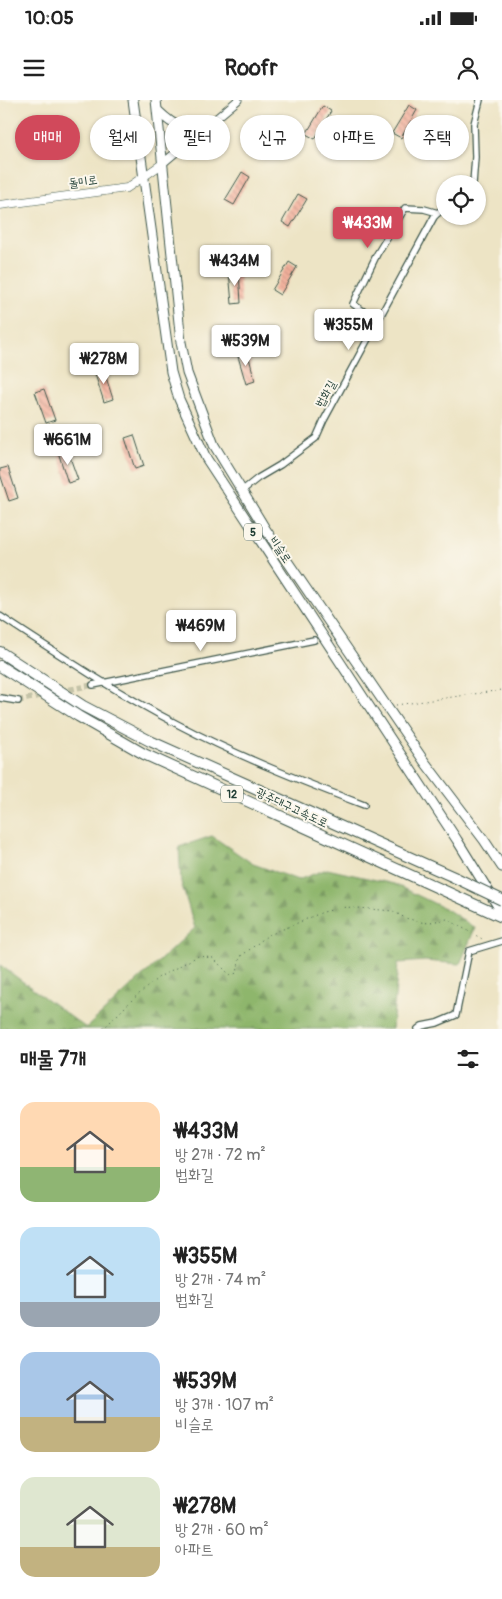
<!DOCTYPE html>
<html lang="ko">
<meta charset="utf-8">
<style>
body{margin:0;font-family:Pangolin,"Poor Story",sans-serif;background:#f2f2f2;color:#222;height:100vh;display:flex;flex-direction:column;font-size:19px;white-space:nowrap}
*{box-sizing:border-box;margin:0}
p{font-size:16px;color:#767676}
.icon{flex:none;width:28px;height:28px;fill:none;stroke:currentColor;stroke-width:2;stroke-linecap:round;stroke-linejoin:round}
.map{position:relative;height:929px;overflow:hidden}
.drawer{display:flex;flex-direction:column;background:#fff;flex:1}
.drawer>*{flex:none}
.banner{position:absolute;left:15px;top:15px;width:472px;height:45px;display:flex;gap:10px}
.buttons{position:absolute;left:436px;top:75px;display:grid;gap:10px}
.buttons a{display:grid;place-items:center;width:50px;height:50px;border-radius:50%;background:#fff;box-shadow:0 1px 4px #0004;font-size:25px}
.price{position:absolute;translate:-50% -42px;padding:0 11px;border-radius:5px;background:#fff;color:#222;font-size:16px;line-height:32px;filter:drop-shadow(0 1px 2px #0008)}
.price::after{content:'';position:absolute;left:50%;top:30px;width:15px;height:11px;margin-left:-8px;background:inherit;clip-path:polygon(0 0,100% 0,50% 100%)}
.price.selected{background:#d1495b;color:#fff}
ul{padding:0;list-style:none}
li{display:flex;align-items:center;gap:15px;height:125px;padding:0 20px}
li span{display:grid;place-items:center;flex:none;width:140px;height:100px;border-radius:15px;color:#555}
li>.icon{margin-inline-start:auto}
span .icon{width:60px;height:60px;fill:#fffc;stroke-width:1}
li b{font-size:21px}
h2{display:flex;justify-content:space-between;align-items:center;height:60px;padding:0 20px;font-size:21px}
.tag{padding:0 18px;border-radius:22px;background:#fff;box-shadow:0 1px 4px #0004;font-size:18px;line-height:45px}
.tag.selected{background:#d1495b;color:#fff}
.status{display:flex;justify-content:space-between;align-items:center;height:35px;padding:0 25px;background:#fff;direction:ltr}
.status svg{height:14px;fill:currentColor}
header{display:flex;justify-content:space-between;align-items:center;height:65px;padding:0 20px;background:#fff;font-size:22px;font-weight:800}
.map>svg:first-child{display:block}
</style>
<div class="status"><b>10:05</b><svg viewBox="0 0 49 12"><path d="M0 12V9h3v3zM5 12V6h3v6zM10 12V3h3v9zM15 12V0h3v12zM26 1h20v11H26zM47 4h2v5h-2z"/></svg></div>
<header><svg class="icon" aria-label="menu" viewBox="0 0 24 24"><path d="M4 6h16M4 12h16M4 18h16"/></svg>Roofr<svg class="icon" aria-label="person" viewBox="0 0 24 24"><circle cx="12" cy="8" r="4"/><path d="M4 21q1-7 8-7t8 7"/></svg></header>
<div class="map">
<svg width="502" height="929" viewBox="0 0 502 929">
<defs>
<pattern id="forest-firs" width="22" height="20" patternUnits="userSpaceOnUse" patternTransform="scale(1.25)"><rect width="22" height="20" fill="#8eb66c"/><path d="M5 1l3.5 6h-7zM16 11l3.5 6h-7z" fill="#73955a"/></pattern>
<pattern id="building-back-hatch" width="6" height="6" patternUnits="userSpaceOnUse" patternTransform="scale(1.25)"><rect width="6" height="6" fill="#f4b19c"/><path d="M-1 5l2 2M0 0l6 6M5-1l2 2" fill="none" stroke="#c59180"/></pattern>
</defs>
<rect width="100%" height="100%" fill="#fbf7ec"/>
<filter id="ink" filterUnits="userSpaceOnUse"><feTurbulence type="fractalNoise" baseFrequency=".02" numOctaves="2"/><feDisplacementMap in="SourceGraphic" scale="10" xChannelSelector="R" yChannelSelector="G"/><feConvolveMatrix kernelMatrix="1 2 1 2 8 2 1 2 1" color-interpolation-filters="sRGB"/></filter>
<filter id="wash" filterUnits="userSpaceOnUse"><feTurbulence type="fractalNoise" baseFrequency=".0096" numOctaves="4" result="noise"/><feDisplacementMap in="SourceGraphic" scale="20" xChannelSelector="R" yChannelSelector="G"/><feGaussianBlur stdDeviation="1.12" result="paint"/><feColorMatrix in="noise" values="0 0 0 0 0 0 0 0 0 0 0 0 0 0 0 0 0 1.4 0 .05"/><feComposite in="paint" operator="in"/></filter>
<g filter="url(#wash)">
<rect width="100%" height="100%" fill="#ede4c5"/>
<path fill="url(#forest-firs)" stroke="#567a50" d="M212 736 253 764 298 780 327 769 394 784 448 810 475 828 460 864 425 861 398 863 392 929H0V865L86 928 195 828 181 782 179 747Z"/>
<g id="blocks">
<g fill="url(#building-back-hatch)">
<path d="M409 5 417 10 401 38 392 33Z"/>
<path d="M323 6 331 11 315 39 306 34Z"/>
<path d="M242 72 250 77 234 105 225 100Z"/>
<path d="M298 94 307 99 290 127 282 122Z"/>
<path d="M289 162 297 167 280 195 272 190Z"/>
<path d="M229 171H239L241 203 232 204Z"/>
<path d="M247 250 255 281 246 284 237 253Z"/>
<path d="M103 268 113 299 104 302 94 271Z"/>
<path d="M44 289 55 320 46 323 35 292Z"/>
<path d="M134 335 144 366 135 369 125 338Z"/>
<path d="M67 349 78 380 68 383 58 352Z"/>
<path d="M8 367 18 398 9 401 0 374V369Z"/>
</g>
</g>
</g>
<g filter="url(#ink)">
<use href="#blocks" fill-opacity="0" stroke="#3e564a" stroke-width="1"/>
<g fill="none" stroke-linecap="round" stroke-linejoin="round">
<g stroke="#c4c3a8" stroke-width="5.5" stroke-dasharray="5.5 3" stroke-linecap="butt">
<path d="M61 591 93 585"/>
<path d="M18 601 45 595"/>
</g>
<defs>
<g id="minor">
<path d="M473 84 475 57 474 24 480 0"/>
<path d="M378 221 353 204 377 154 405 108 424 109 438 113"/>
<path d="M243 390 258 378 280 365 316 338 324 320 434 117 445 106"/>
<path d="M0 516C58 554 117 593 179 625 238 656 301 681 364 705"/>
<path d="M93 585 314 540"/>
<path d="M0 598 18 601"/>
<path d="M418 929 422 926 437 923 456 915 469 851 502 841"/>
</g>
<path id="tertiary" d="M162 64 238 0"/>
<path id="secondary" d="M0 105 127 88 162 64"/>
<g id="primary">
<path d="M133 0 171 272 179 299 206 358 457 740 502 813"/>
<path d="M156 0 181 242 187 273 214 345 266 430 424 661 484 740 502 767"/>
<path d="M158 11C177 29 182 30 208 25"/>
</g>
<g id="motorway">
<path d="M0 552 83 606 150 641 456 778"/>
<path d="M0 566 78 616 144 654 502 817"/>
</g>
</defs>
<use href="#minor" stroke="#3e564a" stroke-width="8"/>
<use href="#tertiary" stroke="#3e564a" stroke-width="9"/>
<use href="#secondary" stroke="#3e564a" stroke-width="9"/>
<use href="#primary" stroke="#3e564a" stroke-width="11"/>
<use href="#motorway" stroke="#3e564a" stroke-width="12"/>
<g stroke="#3e564a" stroke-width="1" stroke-dasharray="1 4" stroke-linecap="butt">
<path d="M396 605 502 590"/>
<path d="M103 929 132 900 159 877 198 856 213 858 230 875 237 873 240 857 267 836 323 812 346 807 393 811 405 818 425 823 447 819 484 840"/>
</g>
<use href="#minor" stroke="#fff" stroke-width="5.5"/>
<use href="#tertiary" stroke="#fff" stroke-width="7"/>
<use href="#secondary" stroke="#fff" stroke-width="8"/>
<use href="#primary" stroke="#fff" stroke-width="9"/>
<use href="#motorway" stroke="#fff" stroke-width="10"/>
<defs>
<path id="motorway-bridge" d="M456 778 502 800"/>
</defs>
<use href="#motorway-bridge" stroke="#3e564a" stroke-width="12" stroke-linecap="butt"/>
<use href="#motorway-bridge" stroke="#fff" stroke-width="10"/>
</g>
</g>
<g text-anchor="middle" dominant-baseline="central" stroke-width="4" stroke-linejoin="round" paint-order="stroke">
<g fill="#fbf7ec" stroke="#61756b" stroke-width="1">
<rect x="244" y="423.5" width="18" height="17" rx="4"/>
<rect x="221" y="685.5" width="22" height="17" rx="4"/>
</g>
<g font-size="11" font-weight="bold" fill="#1f3d34">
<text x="253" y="432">5</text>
<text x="232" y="694">12</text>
</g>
<g font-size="12" fill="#1f3d34" stroke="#fbf7ec">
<text transform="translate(83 82) rotate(-8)">돌미로</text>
<text transform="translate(326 294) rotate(-61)">법화길</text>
<text transform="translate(280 450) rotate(56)">비슬로</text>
<text transform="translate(292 708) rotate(25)">광주대구고속도로</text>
</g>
</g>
</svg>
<div class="buttons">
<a><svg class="icon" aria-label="locate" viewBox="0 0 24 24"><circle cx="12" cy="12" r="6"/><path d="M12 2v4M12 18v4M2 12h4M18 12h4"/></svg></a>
</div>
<b class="price selected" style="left:368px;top:149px">₩433M</b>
<b class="price" style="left:235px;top:187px">₩434M</b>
<b class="price" style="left:349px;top:251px">₩355M</b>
<b class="price" style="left:246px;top:267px">₩539M</b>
<b class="price" style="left:104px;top:285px">₩278M</b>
<b class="price" style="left:68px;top:366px">₩661M</b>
<b class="price" style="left:201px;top:552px">₩469M</b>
<div class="banner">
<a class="tag selected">매매</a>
<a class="tag">월세</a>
<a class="tag">필터</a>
<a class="tag">신규</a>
<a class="tag">아파트</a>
<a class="tag">주택</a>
</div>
</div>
<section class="drawer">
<h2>매물 7개<svg class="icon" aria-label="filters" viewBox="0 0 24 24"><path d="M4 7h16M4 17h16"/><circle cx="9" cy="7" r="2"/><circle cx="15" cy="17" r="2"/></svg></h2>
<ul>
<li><span style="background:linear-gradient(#ffd9b3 65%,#8fb573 0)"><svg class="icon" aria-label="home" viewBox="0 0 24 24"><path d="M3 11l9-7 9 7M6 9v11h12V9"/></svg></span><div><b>₩433M</b><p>방 2개 · 72 m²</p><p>법화길</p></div></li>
<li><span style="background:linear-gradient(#bfe0f5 75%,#9aa5b1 0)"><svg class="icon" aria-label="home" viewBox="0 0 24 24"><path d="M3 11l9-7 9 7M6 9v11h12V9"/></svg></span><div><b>₩355M</b><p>방 2개 · 74 m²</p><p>법화길</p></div></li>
<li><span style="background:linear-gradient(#a9c7e8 65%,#c2b280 0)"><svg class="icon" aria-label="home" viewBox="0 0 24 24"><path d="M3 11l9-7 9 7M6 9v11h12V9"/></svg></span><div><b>₩539M</b><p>방 3개 · 107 m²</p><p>비슬로</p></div></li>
<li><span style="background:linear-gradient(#dfe7d0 70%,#c2b280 0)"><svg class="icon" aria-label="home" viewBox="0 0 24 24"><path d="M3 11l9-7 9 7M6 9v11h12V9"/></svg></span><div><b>₩278M</b><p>방 2개 · 60 m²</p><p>아파트</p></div></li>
</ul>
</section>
